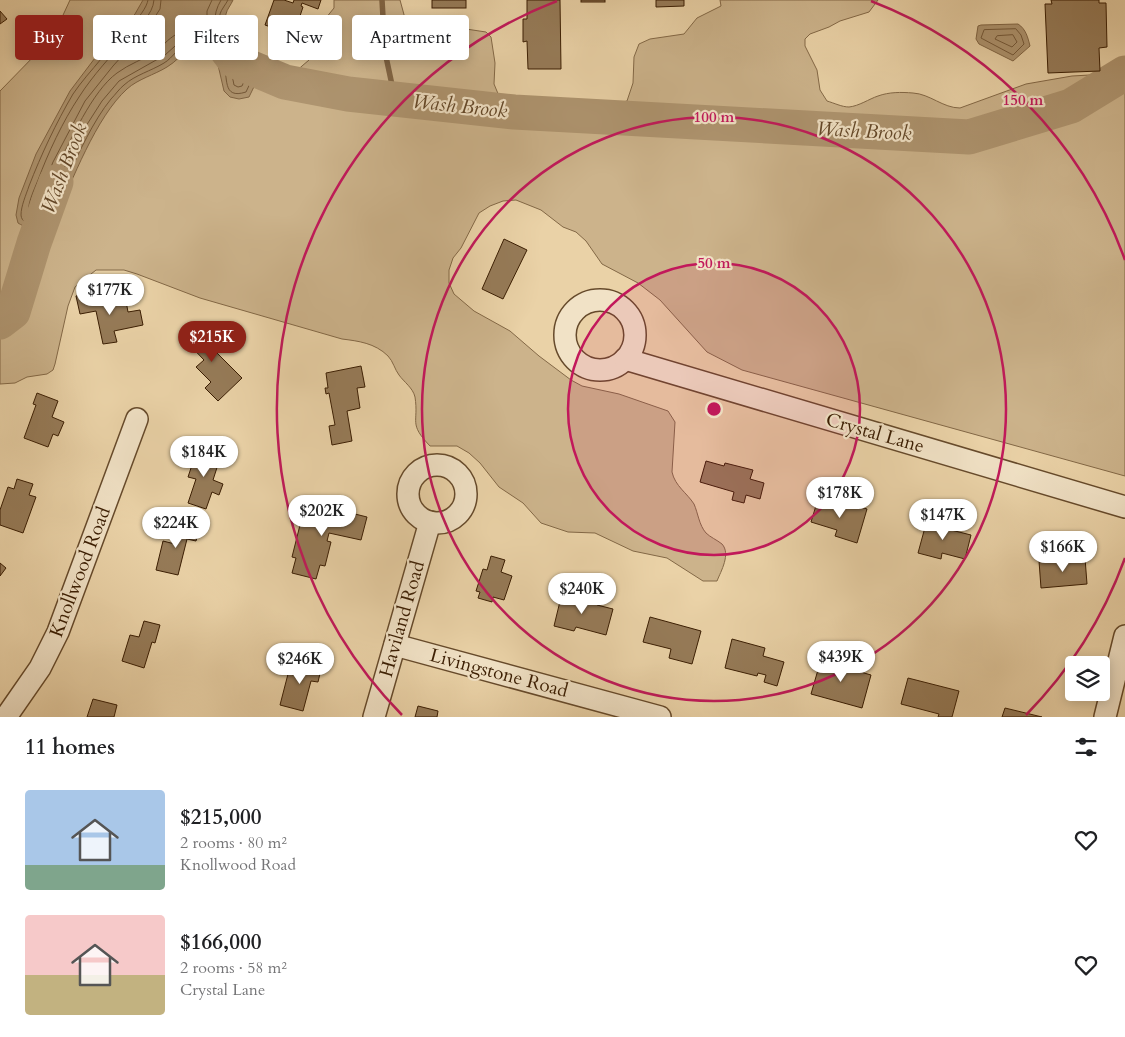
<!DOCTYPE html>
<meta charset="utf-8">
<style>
body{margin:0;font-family:Cardo,serif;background:#f6f6f6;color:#202124;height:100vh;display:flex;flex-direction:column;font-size:19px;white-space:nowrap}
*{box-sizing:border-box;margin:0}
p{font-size:16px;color:#757577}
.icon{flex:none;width:28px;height:28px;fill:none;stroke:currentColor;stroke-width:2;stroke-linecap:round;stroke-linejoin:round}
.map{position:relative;height:717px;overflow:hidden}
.drawer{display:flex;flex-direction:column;background:#fff;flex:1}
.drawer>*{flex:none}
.guide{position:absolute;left:15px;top:15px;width:500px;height:45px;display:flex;gap:10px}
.tools{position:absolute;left:1065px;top:656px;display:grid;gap:10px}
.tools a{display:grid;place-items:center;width:45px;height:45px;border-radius:5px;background:#fff;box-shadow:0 2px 12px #0003;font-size:25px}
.price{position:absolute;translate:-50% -42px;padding:0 11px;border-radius:18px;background:#fff;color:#222;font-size:16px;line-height:32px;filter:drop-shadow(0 1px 2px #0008)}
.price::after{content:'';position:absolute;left:50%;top:30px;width:15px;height:11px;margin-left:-8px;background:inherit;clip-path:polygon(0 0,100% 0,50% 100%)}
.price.on{background:#8f2418;color:#fff}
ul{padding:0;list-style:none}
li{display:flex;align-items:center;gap:15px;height:125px;padding:0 25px}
li span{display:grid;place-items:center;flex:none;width:140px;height:100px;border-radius:5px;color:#555}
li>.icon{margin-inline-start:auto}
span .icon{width:60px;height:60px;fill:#fffc;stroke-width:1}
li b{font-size:21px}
h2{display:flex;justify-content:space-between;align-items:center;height:60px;padding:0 25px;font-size:21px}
.pill{padding:0 18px;border-radius:5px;background:#fff;box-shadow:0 2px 12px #0003;font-size:18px;line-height:45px}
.pill.on{background:#8f2418;color:#fff}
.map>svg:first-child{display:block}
</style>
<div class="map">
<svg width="1125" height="717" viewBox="0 0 1125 717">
<rect width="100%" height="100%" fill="#ead2a7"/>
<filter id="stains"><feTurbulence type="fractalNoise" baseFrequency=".004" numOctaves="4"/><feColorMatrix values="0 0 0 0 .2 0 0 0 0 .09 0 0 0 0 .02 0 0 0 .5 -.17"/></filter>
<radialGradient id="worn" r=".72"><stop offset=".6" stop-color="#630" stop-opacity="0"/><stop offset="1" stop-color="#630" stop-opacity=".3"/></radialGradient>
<path fill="#ccb38b" stroke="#836846" d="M70 0H213L247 60 288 78 309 60 321 44V24L334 8V0H400L406 22 410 28 466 29 486 32 491 37 495 63 494 84 499 96 512 100 539 99 566 104 620 103 627 101 633 83 634 57 639 44 650 39 684 34 697 18 721 6 720 0H878L869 12 840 21 829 27 810 34 805 39V46L817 70 820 90 827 101C834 103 842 107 849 107 859 106 869 99 878 96 889 92 901 92 913 93 930 94 943 108 960 108L1026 84 1072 76 1125 73V476L742 370 707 352 660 300 638 283 602 264 586 241 576 232 563 227 541 210 516 200 503 201 490 206 479 213 461 248 453 258 449 270V283L454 294 474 311 510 331 539 356 571 380 582 386 619 394 668 411 675 422 672 472C675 486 687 493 694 504 698 513 699 525 706 533 710 537 717 540 722 544 731 554 721 571 717 581H703L667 558 633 551 595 533 568 532 541 523 523 503 499 487 480 463 469 453 457 446H430C408 423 419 423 415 397 413 388 404 382 399 375 395 370 393 361 388 356 375 343 358 341 342 339L200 298 137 274 124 270H96L75 287 68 306 55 364 53 370 47 374 27 377 15 383 0 384V91L39 51 58 26Z"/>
<g fill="#ae946f" stroke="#806443">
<path d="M143 0H233C231 5 227 9 226 14 220 32 254 53 266 62L249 97 239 99 230 97 224 91 218 65 206 52 199 48H191C182 53 176 62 167 67 154 75 138 79 127 89 96 117 72 181 55 219 42 226 32 232 18 223L16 215 19 198 36 154 70 91 98 54 135 14Z"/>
<path d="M1018 24C1026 29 1028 38 1030 46L1013 61 979 44 976 39 978 26 981 25Z"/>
</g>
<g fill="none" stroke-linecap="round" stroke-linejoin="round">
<g stroke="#745838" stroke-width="1">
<path d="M148 0C146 15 112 46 101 59 92 70 81 82 73 94 56 123 41 155 29 186 26 195 21 206 21 215 22 229 44 221 50 216 58 210 62 188 67 178 79 153 93 121 111 99 115 95 119 89 124 85 135 75 151 71 164 63 173 58 179 45 190 43 201 40 219 54 223 63 229 76 221 100 246 92L259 64C247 51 216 37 220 14 221 10 226 4 228 0"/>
<path d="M154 0C153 15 138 27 128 37 111 56 93 75 79 97 63 121 48 153 38 180 34 190 26 206 29 216H36L47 210 60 176 86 126 102 101 119 81 165 55 184 38 190 36 201 37 215 44 229 60 234 85 238 87 242 86 251 66C231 46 202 33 221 0"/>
<path d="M161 0 160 9 149 26 113 66 85 101 53 162 51 167 52 170 56 169C70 142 92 91 117 73 129 64 144 59 157 51 161 49 163 46 165 43 180 29 188 29 207 29V11L212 0"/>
<path d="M1016 29 1021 35 1024 44 1013 55 981 38 984 30Z"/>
<path d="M1013 35 1017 42 1012 47 995 39 997 36Z"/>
</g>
<path stroke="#806443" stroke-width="5.5" d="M382 0 385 52 395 99"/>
<g stroke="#ae946f" stroke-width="35">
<path d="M223 45 235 61 285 82 348 94 514 112 969 137 1071 106 1125 73"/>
<path d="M0 322 13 312 34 243 56 182"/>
</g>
</g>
<g fill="#967b58" stroke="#3a1d02">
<path d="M274 0H284L293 3 294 0H321L318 9 302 3 301 6 303 7 300 16H301L293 35 265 25Z"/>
<rect x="432" y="0" width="34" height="8"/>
<path d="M527 0H560L561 69H528L527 41 523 42V19H527Z"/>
<rect x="581" y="0" width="24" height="2"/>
<path d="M656 0H684V6L656 7Z"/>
<path d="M1051 0H1099V3H1106L1107 47 1099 48 1100 71 1048 73 1045 4H1052Z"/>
<path d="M0 11 7 19 0 24Z"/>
<path d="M504 239 527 250 503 299 482 289Z"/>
<path d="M94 292 96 304 109 301V305L126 301 128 312 140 310 143 325 114 331 117 342 103 344 96 311 80 314 76 296Z"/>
<path d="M198 323 221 347 216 352 242 378 218 401 205 388 211 382 196 367 204 360 183 338Z"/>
<path d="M361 366 365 387 357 388 360 408 347 411 352 441 332 445 329 426 335 425 329 393 326 394 325 388H328L326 373Z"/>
<path d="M37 393 58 401 52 417 64 422 58 436 53 434 48 447 24 438 36 405 33 404Z"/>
<path d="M198 447 221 455 213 480 223 484 219 495 212 492 206 509 188 503 196 479 188 477Z"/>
<path d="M706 461 724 466 725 463 753 470 750 479 764 483 760 499 746 495 744 503 732 500 734 492 700 482Z"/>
<path d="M17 479 33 484 29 495 36 497 23 533 0 525V510L8 487 14 489Z"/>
<path d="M310 499 327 504 325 516 341 520 343 511 367 517 361 540 329 533 327 541 331 542 325 566 320 565 316 579 292 573 296 558 292 557 304 509 307 510Z"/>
<path d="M818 499 851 508 852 504 867 509 857 543 835 536 837 530 811 522Z"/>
<path d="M927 520 948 525 947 529 971 535 965 559 942 553 941 559 918 553Z"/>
<path d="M177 522 193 526 194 529 199 531 196 541 187 539 178 575 156 570 163 541 175 544 176 540 172 539Z"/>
<path d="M491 556 505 560 501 572 512 576 504 600 493 597 492 602 478 598 480 592 476 591 483 569 487 570Z"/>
<path d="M1085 558 1087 584 1041 588 1039 561Z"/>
<path d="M0 563 6 568 0 576Z"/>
<path d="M562 593 596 602 597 605 613 609 606 635 576 627 574 631 554 626Z"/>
<path d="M650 617 701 631 692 664 669 658 671 649 643 642Z"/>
<path d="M144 621 160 625 155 643 152 642 144 668 122 661 130 635 139 637Z"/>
<path d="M732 639 765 648 763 656 784 662 777 686 764 682 766 675 758 673 757 676 725 668Z"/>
<path d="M822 656 849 663 847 668 871 675 862 708 811 694Z"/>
<path d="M299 659 322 665 318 682 311 681 303 711 280 705 288 674 295 675Z"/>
<path d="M1071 665 1074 666V675L1068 673Z"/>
<path d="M908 678 959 691 952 717H938L939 714 901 704Z"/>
<path d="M93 699 117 705 114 717H87Z"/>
<path d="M418 706 438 711 437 717H415Z"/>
<path d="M1005 708 1042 717H1002Z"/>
</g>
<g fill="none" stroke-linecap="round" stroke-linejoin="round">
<defs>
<g id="street">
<circle cx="600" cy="335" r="35"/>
<path d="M625 359 1125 507"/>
<circle cx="437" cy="494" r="29"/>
<path d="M395 645 660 717"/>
<path d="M6 717 40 668 58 632 137 419"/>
<path d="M374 717 430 522"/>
<path d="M1105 717 1125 636"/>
</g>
</defs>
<use href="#street" stroke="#664a2b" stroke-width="24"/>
<use href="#street" stroke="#f1e2c6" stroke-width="21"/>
</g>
<circle cx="714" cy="409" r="146" fill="#c2185b" fill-opacity=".12"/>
<g fill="none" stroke="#c2185b" stroke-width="2.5">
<circle cx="714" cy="409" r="146"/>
<circle cx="714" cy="409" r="292"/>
<path d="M1125 558A437 437 0 0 1 1026 715M402 715A437 437 0 0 1 557 1M871 1A437 437 0 0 1 1125 260"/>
</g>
<g text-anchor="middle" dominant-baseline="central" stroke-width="4.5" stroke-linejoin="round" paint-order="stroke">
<g font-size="19" fill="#3a1d02" stroke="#f1e2c6">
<text transform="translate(875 433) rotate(16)">Crystal Lane</text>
<text transform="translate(80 572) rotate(-69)">Knollwood Road</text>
<text transform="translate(402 619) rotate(-74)">Haviland Road</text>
<text transform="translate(499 673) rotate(15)">Livingstone Road</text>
</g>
<g font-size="20" font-style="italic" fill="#634728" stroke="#f1e2c6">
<text transform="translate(460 106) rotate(6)">Wash Brook</text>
<text transform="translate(864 131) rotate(3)">Wash Brook</text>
<text transform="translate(64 168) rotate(-69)">Wash Brook</text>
</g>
</g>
<circle cx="714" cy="409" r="8" fill="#c2185b" stroke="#f1e2c6" stroke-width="2.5"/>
<g font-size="15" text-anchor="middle" font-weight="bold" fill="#c2185b" stroke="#f1e2c6" stroke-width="4.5" stroke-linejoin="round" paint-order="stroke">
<text x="1023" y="105">150 m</text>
<text x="714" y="122">100 m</text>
<text x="714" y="268">50 m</text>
</g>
<rect width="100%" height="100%" filter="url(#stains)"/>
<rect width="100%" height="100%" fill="url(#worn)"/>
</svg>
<div class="tools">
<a><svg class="icon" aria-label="layers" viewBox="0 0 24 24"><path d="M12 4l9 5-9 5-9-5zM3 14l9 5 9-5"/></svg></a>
</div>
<b class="price" style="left:110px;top:316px">$177K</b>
<b class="price on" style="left:212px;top:363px">$215K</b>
<b class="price" style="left:204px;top:478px">$184K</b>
<b class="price" style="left:840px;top:519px">$178K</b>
<b class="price" style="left:322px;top:537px">$202K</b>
<b class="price" style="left:943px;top:541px">$147K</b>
<b class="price" style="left:176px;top:549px">$224K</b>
<b class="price" style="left:1063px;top:573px">$166K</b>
<b class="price" style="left:582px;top:615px">$240K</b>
<b class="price" style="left:841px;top:683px">$439K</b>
<b class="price" style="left:300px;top:685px">$246K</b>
<div class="guide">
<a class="pill on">Buy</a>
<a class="pill">Rent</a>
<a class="pill">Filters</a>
<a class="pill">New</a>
<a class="pill">Apartment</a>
</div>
</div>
<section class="drawer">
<h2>11 homes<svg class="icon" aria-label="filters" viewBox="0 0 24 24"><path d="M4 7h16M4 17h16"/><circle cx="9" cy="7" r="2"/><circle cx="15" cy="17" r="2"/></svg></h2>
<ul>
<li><span style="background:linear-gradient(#a9c7e8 75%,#7fa58c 0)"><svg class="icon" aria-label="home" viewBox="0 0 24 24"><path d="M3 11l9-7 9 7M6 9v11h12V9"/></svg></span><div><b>$215,000</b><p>2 rooms · 80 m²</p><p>Knollwood Road</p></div><svg class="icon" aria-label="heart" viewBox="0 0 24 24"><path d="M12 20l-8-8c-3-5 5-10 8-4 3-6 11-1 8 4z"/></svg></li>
<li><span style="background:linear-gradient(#f6c9c9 60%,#c2b280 0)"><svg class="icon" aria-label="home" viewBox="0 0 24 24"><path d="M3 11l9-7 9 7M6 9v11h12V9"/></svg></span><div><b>$166,000</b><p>2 rooms · 58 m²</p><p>Crystal Lane</p></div><svg class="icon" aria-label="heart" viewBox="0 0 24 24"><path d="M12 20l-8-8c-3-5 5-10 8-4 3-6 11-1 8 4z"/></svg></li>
</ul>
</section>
